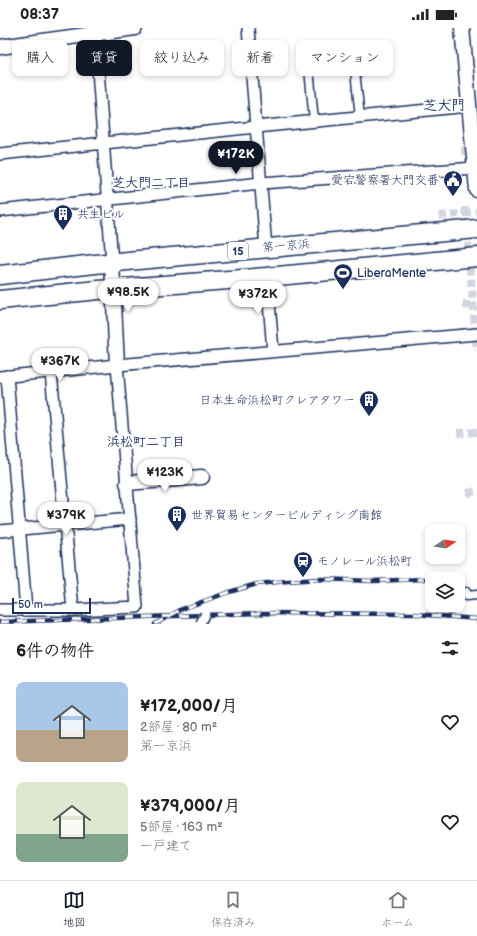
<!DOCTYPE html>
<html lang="ja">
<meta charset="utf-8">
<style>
body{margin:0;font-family:"Balsamiq Sans","Klee One",sans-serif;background:#f2f2f2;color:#222;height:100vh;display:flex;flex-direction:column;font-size:15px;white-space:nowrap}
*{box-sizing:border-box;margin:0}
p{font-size:13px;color:#767676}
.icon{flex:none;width:22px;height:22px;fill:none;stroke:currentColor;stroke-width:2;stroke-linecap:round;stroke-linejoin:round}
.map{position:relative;height:596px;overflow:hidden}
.drawer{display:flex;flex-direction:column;background:#fff;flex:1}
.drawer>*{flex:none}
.guide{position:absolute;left:12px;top:12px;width:453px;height:36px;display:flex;gap:8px}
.needle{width:26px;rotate:78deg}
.buttons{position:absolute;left:425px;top:496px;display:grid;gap:8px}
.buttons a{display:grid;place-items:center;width:40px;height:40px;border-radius:8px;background:#fff;box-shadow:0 2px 6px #0003;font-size:20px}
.scale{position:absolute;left:12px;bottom:10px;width:79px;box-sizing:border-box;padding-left:4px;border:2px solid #1b2f5e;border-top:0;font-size:11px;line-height:14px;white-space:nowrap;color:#1b2f5e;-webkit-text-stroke:3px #fff;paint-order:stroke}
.price{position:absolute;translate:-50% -34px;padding:0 9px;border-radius:14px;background:#fff;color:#222;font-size:13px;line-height:26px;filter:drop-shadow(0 1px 2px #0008)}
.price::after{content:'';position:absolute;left:50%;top:24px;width:12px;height:9px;margin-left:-6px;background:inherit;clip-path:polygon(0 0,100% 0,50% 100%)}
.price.active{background:#111827;color:#fff}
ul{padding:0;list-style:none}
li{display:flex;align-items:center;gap:12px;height:100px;padding:0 16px}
li span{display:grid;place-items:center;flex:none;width:112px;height:80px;border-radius:8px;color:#555}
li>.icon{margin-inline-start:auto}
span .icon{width:48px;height:48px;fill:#fffc;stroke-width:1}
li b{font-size:17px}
h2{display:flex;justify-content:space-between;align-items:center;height:48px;padding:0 16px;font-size:17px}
.chip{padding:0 14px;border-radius:8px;background:#fff;box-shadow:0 2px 6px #0003;font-size:14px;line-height:36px}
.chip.active{background:#111827;color:#fff}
.status{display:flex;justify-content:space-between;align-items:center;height:28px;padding:0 20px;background:#fff;direction:ltr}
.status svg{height:11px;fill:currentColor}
.menu{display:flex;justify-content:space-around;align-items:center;height:56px;border-top:1px solid #e0e0e0;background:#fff;font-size:11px;color:#767676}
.menu a{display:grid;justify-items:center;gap:2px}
.menu .active{color:#111827}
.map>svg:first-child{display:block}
</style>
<div class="status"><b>08:37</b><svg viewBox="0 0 49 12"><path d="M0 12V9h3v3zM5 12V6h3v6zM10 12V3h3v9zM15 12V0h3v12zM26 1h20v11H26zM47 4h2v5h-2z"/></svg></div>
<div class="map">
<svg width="477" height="596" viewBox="0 0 477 596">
<rect width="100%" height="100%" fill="#fff"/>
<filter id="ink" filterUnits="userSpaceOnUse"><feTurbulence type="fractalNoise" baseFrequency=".025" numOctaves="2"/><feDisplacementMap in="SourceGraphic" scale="8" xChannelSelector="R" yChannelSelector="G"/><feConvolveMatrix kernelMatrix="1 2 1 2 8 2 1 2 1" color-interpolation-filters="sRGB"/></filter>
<g filter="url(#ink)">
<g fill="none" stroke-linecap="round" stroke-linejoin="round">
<g stroke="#d1d5df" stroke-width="8" stroke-dasharray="8 4" stroke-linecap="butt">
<path d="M461 123 476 122"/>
<path d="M465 179 477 323"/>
<path d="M439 188 477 184"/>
<path d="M463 277H473"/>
<path d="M457 405 477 404"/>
<path d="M467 465 477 463"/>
</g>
<defs>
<g id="pedestrian">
<path d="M353 25 360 89"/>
<path d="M308 30 314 93"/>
<path d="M466 564V568L477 567"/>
</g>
<g id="minor">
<path d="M95 0 112 235"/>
<path d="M248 0 266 220"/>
<path d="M0 126 256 99 469 78"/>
<path d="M0 183 261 155 475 140"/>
<path d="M267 249 273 323"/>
<path d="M51 344 73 582"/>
<path d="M7 348 26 582"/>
<path d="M0 349 117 337 477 306"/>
<path d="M0 503 130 491"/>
<path d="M0 582H73L137 579 117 337"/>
</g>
<g id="tertiary">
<path d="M462 0 477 162"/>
<path d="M0 19 135 0"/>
<path d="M112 235 117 337"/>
<path d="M127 455 202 449"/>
</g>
<g id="trunk">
<path d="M0 247 95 236 477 201"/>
<path d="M0 272 98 262 267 249 477 229"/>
</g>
</defs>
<use href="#pedestrian" stroke="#1b2f5e" stroke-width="11"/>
<use href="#minor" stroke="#1b2f5e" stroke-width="14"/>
<use href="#tertiary" stroke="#1b2f5e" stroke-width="17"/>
<use href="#trunk" stroke="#1b2f5e" stroke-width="21"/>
<use href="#pedestrian" stroke="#fff" stroke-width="8"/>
<use href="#minor" stroke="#fff" stroke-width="11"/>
<use href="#tertiary" stroke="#fff" stroke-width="14"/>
<use href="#trunk" stroke="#fff" stroke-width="18"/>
<defs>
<g id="rail">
<path d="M0 594 262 585 416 586 477 591"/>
<path d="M155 596 182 581 229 564 257 556 288 553 320 551 373 553 424 551"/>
</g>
</defs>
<use href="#rail" stroke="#1b2f5e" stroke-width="4.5"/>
<use href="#rail" stroke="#fff" stroke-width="3" stroke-dasharray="9" stroke-linecap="butt"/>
<defs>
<path id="pedestrian-bridge" d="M200 596 205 586"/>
</defs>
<use href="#pedestrian-bridge" stroke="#1b2f5e" stroke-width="11" stroke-linecap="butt"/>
<use href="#pedestrian-bridge" stroke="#fff" stroke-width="8"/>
</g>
</g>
<defs>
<symbol id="civic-pin" viewBox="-11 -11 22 30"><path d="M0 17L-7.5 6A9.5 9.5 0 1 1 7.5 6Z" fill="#1b2f5e" stroke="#fff"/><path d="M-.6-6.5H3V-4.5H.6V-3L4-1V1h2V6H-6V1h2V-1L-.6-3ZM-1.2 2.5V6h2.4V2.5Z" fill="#fff"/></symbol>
<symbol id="building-pin" viewBox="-11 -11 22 30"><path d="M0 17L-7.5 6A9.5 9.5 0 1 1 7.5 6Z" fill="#1b2f5e" stroke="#fff"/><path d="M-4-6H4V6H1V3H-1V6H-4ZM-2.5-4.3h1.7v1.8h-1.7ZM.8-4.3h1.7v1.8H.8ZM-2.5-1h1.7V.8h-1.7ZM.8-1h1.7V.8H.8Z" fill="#fff"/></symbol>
<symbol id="stadium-pin" viewBox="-11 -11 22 30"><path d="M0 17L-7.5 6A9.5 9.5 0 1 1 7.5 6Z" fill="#1b2f5e" stroke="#fff"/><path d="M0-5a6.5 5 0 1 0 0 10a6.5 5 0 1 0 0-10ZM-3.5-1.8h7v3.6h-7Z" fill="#fff"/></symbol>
<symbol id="station-pin" viewBox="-11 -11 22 30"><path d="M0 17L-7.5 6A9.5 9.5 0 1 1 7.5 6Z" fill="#1b2f5e" stroke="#fff"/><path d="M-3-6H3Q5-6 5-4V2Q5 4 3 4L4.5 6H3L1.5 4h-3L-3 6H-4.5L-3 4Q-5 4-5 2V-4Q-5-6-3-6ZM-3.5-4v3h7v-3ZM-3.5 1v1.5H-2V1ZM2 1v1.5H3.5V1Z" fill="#fff"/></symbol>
</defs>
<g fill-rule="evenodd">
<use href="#civic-pin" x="442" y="141" width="22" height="30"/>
<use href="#building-pin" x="52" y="175" width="22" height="30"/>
<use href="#stadium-pin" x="332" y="234" width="22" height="30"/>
<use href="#building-pin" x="358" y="361" width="22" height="30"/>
<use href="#building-pin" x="166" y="476" width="22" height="30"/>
<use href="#station-pin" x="292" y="522" width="22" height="30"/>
</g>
<g text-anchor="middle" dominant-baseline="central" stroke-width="4" stroke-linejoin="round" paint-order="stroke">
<rect fill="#fff" stroke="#5f6d8e" stroke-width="1" x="228" y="214" width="20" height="18" rx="3"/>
<g font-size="11" font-weight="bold" fill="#1b2f5e">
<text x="238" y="223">15</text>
</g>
<g font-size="12" fill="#1b2f5e" stroke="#fff" text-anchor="start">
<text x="439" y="152" text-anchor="end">愛宕警察署大門交番</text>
<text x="77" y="186">共生ビル</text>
<text x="357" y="245">LiberaMente</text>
<text x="355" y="372" text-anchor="end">日本生命浜松町クレアタワー</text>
<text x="191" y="487">世界貿易センタービルディング南館</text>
<text x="317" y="533">モノレール浜松町</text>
</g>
<g font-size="12" fill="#1b2f5e" stroke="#fff">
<text transform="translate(286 218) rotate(-5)">第一京浜</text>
</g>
<g font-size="13" font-weight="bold" fill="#1b2f5e" stroke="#fff">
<text x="151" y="155">芝大門二丁目</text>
<text x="146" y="414">浜松町二丁目</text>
</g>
<g font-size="14" font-weight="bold" fill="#1b2f5e" stroke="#fff">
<text x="444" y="77">芝大門</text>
</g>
</g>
</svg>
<div class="buttons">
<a><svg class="needle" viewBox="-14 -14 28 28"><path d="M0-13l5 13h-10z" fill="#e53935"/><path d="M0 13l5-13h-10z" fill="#767676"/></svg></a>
<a><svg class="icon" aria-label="layers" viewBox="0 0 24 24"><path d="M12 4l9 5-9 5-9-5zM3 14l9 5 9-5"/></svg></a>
</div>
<div class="scale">50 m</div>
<b class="price active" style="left:236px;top:147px">¥172K</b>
<b class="price" style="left:128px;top:285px">¥98.5K</b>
<b class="price" style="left:258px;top:287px">¥372K</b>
<b class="price" style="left:60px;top:354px">¥367K</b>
<b class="price" style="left:165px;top:465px">¥123K</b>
<b class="price" style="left:66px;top:508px">¥379K</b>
<div class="guide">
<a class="chip">購入</a>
<a class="chip active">賃貸</a>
<a class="chip">絞り込み</a>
<a class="chip">新着</a>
<a class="chip">マンション</a>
</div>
</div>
<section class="drawer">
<h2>6件の物件<svg class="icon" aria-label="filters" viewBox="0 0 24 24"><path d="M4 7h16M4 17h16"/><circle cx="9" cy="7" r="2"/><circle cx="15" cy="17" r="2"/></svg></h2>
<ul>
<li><span style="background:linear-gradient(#a9c7e8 60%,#b9a48a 0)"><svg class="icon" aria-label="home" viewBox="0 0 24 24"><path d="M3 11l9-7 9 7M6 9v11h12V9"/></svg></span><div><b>¥172,000/月</b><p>2部屋 · 80 m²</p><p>第一京浜</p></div><svg class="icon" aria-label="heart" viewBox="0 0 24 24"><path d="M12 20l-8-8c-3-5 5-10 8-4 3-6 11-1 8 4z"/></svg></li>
<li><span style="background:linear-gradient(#dfe7d0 65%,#7fa58c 0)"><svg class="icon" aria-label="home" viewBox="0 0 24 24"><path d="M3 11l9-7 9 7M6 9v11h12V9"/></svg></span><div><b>¥379,000/月</b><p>5部屋 · 163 m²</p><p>一戸建て</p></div><svg class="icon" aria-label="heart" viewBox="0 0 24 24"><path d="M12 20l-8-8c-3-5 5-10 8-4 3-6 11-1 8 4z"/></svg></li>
</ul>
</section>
<nav class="menu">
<a class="active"><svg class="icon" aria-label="map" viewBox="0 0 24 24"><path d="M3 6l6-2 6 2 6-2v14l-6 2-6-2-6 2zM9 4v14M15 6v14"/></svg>地図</a>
<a><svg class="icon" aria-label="saved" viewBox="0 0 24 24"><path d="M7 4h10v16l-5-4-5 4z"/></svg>保存済み</a>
<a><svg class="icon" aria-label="home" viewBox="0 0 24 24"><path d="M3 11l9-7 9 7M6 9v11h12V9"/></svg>ホーム</a>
</nav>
